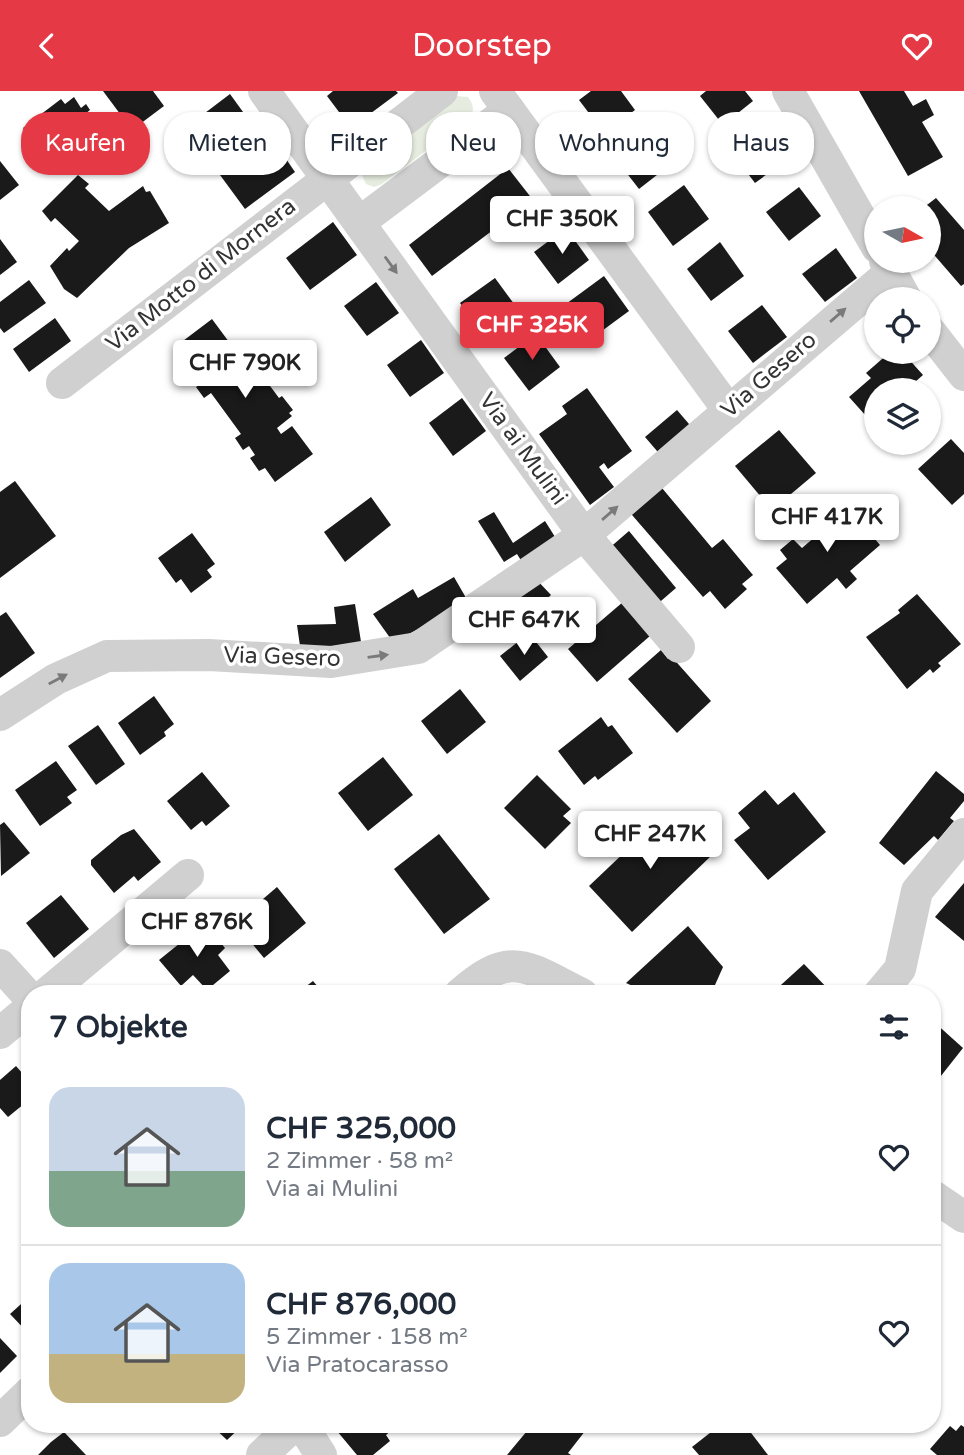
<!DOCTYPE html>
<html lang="de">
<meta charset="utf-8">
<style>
body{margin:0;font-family:"Varela Round",sans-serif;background:#f2f2f3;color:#1f2937;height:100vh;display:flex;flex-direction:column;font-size:26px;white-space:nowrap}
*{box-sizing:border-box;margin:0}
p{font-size:23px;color:#747a83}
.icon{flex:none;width:38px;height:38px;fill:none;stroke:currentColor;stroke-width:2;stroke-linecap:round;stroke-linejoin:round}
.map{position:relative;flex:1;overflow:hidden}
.side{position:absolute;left:21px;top:894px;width:920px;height:448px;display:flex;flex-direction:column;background:#fff;border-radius:28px;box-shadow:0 2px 5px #0004}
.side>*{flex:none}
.guide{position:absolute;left:21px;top:21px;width:922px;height:63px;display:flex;gap:14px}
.needle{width:46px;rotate:99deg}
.fabs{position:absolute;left:864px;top:105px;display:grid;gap:14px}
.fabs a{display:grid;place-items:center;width:77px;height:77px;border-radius:50%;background:#fff;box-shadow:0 2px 5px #0004;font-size:35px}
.price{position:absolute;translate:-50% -60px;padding:0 16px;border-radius:7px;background:#fff;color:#222;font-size:23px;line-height:46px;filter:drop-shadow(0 2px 4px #0008)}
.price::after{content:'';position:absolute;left:50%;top:42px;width:21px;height:16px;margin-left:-10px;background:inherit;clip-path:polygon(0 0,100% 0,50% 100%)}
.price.active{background:#e63946;color:#fff}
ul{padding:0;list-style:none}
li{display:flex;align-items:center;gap:21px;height:175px;padding:0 28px}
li+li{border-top:2px solid #e0e1e3}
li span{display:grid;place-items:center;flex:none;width:196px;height:140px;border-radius:21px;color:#555}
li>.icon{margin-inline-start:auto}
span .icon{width:84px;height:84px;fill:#fffc;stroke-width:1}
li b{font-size:30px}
h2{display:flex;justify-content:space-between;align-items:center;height:84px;padding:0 28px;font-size:30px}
.pill{padding:0 24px;border-radius:28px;background:#fff;box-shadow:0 2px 5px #0004;font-size:24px;line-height:63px}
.pill.active{background:#e63946;color:#fff}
header{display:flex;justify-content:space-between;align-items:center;height:91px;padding:0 28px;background:#e63946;color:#fff;font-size:32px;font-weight:600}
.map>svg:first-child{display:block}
</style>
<header><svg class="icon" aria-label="back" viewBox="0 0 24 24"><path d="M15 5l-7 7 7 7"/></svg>Doorstep<svg class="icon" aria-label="heart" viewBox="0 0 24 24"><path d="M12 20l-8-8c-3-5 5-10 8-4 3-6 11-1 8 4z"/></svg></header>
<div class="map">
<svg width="964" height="1364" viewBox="0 0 964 1364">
<defs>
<pattern id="forest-firs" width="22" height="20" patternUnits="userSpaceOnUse" patternTransform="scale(1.75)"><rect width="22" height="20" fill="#e6ecdf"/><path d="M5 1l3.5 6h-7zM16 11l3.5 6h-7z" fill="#c6cbc0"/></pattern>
</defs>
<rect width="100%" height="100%" fill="#fff"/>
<path fill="#e6ecdf" d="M456 5 468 6C474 14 475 21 468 28L382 93 374 96 366 93 361 82Z"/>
<circle fill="url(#forest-firs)" cx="436" cy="37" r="13"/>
<g fill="#1a1a1a">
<path d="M103 0H153L164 15 132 39Z"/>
<path d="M333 0H396L398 2 351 37 327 5Z"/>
<path d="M591 0H621L635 19 604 42 579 9Z"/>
<path d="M706 0H745L753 10 723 34 700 5Z"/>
<path d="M859 0H904L913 15 926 8 934 24 922 31 943 66 908 85Z"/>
<path d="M230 3 251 32 222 54 201 25Z"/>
<path d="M74 6 81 17 86 13 90 19 85 23 89 31 45 66 23 37 61 8 65 13Z"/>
<path d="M767 38 789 67 755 92 733 63Z"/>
<path d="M648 42 671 73 639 98 615 67Z"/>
<path d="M271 46 295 81 245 118 220 84Z"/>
<path d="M0 70 19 94 0 109Z"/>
<path d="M508 77 533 109 432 185 409 154Z"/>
<path d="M78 84 89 93 85 97 109 120 143 95 146 101 150 100 169 132 129 157 77 207 64 198 50 175 67 157 69 160 79 150 55 127 51 131 42 120Z"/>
<path d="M684 94 709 128 673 155 648 121Z"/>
<path d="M799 96 821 125 789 150 766 121Z"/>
<path d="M936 107 964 139V193L961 195 929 158V117H923Z"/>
<path d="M333 131 357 164 310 199 286 167Z"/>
<path d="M566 137 589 169 558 193 534 161Z"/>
<path d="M0 148 17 171 0 184Z"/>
<path d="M720 151 744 185 711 210 687 178Z"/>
<path d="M836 157 857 187 825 211 802 183Z"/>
<path d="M604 185 629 220 580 256 555 221Z"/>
<path d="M495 187 520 221 485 246 460 212Z"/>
<path d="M29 189 46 212 4 242 0 237V211Z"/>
<path d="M376 191 399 222 367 245 344 215Z"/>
<path d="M762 214 787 246 753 272 728 240Z"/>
<path d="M55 227 71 250 29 281 13 258Z"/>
<path d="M212 228 232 255 221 263 226 270 242 258 244 260 248 257 260 274 256 276 279 307 282 305 293 319 289 322 292 325 277 337 281 343 292 335 313 363 275 391 265 377 259 380 250 367 255 364 249 355 243 359 235 347 241 343 211 302 204 307 196 296 203 291 196 281 189 286 180 274 185 270 175 256Z"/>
<path d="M536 243 560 276 529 300 504 267Z"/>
<path d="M421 249 444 282 410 306 387 274Z"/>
<path d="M890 261H897L903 267 906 265 923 284 906 299H877L875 335 849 306 871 287 866 282Z"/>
<path d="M587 297 632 360 608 378 604 372 599 376 614 396 590 414 539 343 567 323 562 315Z"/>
<path d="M462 307 486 340 453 365 429 332Z"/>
<path d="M677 319 695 340 663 367 645 346Z"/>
<path d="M779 339 816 382 772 419 735 375Z"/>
<path d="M951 348 964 362V403L952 414 918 378Z"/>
<path d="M15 390 56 445 0 487V401Z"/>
<path d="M657 391 712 457 723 448 753 484 742 493 747 498 725 518 710 500 703 506 626 417Z"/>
<path d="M371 406 391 434 345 471 324 441Z"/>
<path d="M829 415 838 425 848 416 880 454 850 480 857 488 846 498 837 487 807 513 776 477 787 468 780 459 793 448 802 457 823 439 814 428Z"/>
<path d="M494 421 513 452 545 430 562 457 527 479 517 463 504 471 478 430Z"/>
<path d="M629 440 676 497 654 516 607 459Z"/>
<path d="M192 442 215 473 207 479 212 486 191 502 181 488 176 492 158 467Z"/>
<path d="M454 486 469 512 393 551 373 523 413 498 418 507Z"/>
<path d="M535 487 551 504 527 526 511 509Z"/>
<path d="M917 503 961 553 938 572 941 575 933 582 930 578 907 598 866 546 900 522 898 519Z"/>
<path d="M630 505 658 538 597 591 568 558Z"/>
<path d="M355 513 362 557 301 562 297 534 336 533 334 516Z"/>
<path d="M6 521 35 562 0 587V525Z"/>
<path d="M529 542 548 566 520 590 500 565Z"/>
<path d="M661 559 668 568 671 565 711 610 677 642 628 588Z"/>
<path d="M460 598 486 631 447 663 421 630Z"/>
<path d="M154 605 174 633 164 641 166 645 140 664 118 632Z"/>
<path d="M601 626 608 636 612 634 633 662 598 689 595 685 584 694 558 660Z"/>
<path d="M98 634 125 673 96 694 68 655Z"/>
<path d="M383 666 413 704 368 740 338 702Z"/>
<path d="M56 670 77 699 67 706 72 712 40 735 15 699Z"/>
<path d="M936 680 964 703V710L950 727 954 730 938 749 934 745 904 774 879 752Z"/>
<path d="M202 681 230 715 206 735 202 730 191 739 167 710Z"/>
<path d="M537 684 571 718 563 725 571 732 545 758 504 717Z"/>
<path d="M765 699 778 714 794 701 826 741 768 789 734 749 750 737 738 722Z"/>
<path d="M668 720 711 765 632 841 589 795Z"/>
<path d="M4 731 30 762 1 785 0 734Z"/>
<path d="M134 738 161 771 138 790 134 785 114 802 91 774V769L121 744Z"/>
<path d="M439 743 490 808 444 843 394 778Z"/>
<path d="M964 792V850L935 826Z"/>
<path d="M277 796 306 832 264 867 235 832Z"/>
<path d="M61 804 89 838 54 867 26 832Z"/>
<path d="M205 832 225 857 218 864 230 880 207 899 193 884 181 895 159 869Z"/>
<path d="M688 835 723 876 711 903H650L626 892Z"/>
<path d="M804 873 833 903H771Z"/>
<path d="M313 890 324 903H296Z"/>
<path d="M143 894 151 903H132Z"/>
<path d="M933 930 963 957 933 995Z"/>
<path d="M16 975 30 991V1008L8 1026 0 1017V989Z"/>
<path d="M30 1205V1244L10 1223Z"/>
<path d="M0 1247 17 1265 0 1282Z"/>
<path d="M211 1334H243L227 1349Z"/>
<path d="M332 1334H398L386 1344 390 1350 373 1364H357Z"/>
<path d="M532 1334H588L589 1335 568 1362 571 1364H507Z"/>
<path d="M720 1334H745L768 1364H699L692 1356Z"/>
<path d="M961 1334 964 1336V1364H937L930 1358 950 1335 956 1340Z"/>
<path d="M64 1341 86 1364H38L51 1351Z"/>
</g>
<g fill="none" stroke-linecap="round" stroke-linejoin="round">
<g stroke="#d0d0d0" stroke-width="32">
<path d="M264 0 584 444 679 556"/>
<path d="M495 0 729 320"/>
<path d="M788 0 877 156"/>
<path d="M360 131 509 19"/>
<path d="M885 170 906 208"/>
<path d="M929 239 964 284"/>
<path d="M62 292 442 0"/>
<path d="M0 624 56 588 107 565 209 564 331 571 418 557 584 444 891 181"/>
<path d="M0 874 30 907"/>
<path d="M46 903 188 784"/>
<path d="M460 903C511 857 527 876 582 903"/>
<path d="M879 903 900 878 917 800 964 743"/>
<path d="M0 942 30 917"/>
<path d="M933 1105 964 1126"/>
<path d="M0 1330 30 1301"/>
<path d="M302 1334 321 1364"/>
<path d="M262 1364 294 1334"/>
</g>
</g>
<defs><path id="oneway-solid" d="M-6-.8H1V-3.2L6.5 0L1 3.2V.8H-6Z" transform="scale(1.75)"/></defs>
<g fill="#7a7a7a">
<use href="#oneway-solid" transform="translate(391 174) rotate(54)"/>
<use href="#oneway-solid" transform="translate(838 224) rotate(-41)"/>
<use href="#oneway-solid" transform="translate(610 422) rotate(-41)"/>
<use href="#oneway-solid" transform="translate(378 565) rotate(-8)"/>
<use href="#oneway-solid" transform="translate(58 588) rotate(-28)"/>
</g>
<g text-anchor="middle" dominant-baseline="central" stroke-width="7" stroke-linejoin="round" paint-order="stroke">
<g font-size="23" fill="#333" stroke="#fff">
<text transform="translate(201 184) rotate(-38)">Via Motto di Mornera</text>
<text transform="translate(769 284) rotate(-41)">Via Gesero</text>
<text transform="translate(523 358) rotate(54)">Via ai Mulini</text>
<text transform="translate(282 566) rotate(2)">Via Gesero</text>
</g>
</g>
</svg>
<div class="fabs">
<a><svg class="needle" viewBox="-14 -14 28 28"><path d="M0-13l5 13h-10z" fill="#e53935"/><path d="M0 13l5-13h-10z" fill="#747a83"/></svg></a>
<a><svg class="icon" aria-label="locate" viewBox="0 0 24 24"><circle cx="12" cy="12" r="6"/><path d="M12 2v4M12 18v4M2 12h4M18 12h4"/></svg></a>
<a><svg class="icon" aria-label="layers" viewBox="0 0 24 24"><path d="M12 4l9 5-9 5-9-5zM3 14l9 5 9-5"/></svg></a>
</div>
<b class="price" style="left:562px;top:165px">CHF 350K</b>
<b class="price active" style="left:532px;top:271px">CHF 325K</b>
<b class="price" style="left:245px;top:309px">CHF 790K</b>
<b class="price" style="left:827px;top:463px">CHF 417K</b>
<b class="price" style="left:524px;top:566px">CHF 647K</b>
<b class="price" style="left:650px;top:780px">CHF 247K</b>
<b class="price" style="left:197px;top:868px">CHF 876K</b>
<div class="guide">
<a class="pill active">Kaufen</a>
<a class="pill">Mieten</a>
<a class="pill">Filter</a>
<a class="pill">Neu</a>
<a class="pill">Wohnung</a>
<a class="pill">Haus</a>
</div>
<section class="side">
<h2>7 Objekte<svg class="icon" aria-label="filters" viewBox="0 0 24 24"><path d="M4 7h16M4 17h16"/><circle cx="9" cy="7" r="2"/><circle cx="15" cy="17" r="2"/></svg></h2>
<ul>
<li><span style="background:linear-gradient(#c9d6e8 60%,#7fa58c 0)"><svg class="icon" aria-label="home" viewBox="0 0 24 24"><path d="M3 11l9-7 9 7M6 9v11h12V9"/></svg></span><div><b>CHF 325,000</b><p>2 Zimmer · 58 m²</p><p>Via ai Mulini</p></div><svg class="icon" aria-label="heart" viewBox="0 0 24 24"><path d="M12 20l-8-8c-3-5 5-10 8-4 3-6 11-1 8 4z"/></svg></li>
<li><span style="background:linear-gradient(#a9c7e8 65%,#c2b280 0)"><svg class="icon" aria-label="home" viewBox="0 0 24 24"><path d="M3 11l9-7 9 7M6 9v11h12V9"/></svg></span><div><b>CHF 876,000</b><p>5 Zimmer · 158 m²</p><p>Via Pratocarasso</p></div><svg class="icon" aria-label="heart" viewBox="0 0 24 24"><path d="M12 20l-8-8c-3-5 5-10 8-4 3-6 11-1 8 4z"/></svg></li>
</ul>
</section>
</div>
